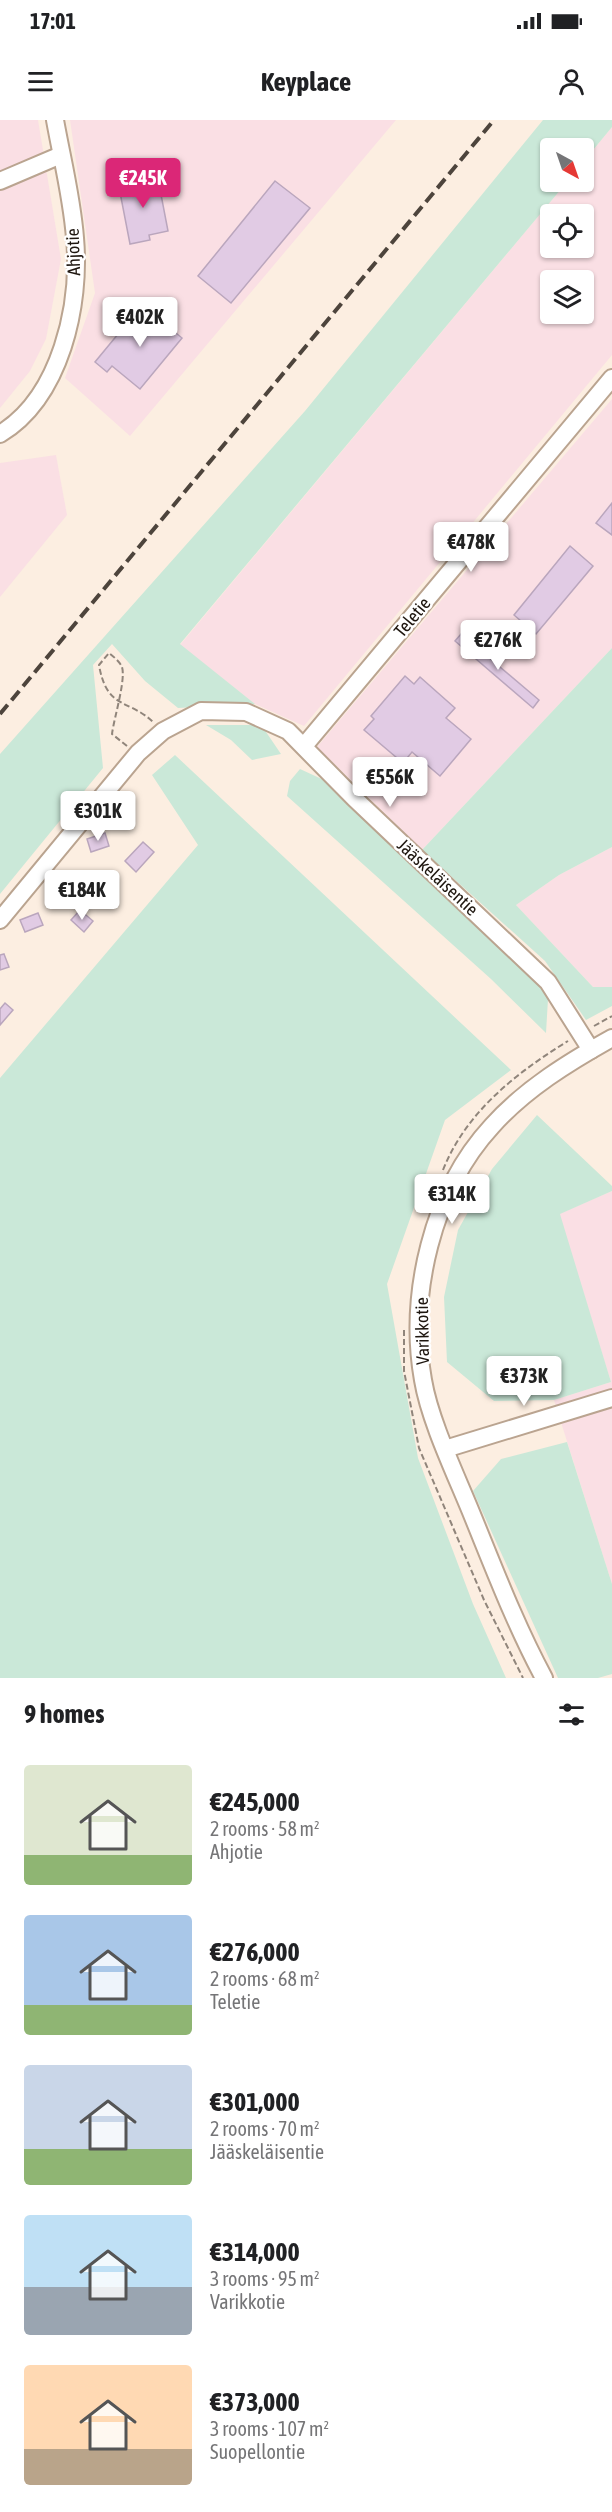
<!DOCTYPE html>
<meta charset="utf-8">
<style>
body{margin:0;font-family:"Asap Condensed",sans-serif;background:#f2f2f2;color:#202124;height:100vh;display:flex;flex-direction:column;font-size:22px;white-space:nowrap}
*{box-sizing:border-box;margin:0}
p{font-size:20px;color:#757577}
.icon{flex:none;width:33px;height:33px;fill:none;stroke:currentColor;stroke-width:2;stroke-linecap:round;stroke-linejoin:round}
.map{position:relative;height:1558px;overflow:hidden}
.panel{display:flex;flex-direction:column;background:#fff;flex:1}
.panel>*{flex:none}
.needle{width:39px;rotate:140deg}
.tools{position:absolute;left:540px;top:18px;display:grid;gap:12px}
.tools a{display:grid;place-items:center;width:54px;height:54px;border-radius:6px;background:#fff;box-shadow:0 2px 4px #0004;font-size:30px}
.price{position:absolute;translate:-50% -51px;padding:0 14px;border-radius:6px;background:#fff;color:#222;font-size:20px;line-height:39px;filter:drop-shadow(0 2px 3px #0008)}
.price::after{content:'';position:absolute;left:50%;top:36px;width:18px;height:14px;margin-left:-9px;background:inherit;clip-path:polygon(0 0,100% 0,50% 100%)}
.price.selected{background:#db2777;color:#fff}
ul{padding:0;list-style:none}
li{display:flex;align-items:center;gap:18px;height:150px;padding:0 24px}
li span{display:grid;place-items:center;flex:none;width:168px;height:120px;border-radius:6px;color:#555}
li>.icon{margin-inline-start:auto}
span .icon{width:72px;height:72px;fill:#fffc;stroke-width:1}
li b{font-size:26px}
h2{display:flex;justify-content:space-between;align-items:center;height:72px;padding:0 24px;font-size:26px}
.status{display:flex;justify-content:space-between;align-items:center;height:42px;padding:0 30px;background:#fff;direction:ltr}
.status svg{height:16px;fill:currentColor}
header{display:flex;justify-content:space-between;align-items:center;height:78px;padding:0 24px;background:#fff;font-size:27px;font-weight:700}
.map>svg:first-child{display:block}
</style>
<div class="status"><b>17:01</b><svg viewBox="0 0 49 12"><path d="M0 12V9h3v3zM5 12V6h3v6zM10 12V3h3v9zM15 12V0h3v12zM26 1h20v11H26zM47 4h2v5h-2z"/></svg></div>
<header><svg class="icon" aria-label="menu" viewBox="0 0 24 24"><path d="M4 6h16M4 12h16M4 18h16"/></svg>Keyplace<svg class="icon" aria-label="person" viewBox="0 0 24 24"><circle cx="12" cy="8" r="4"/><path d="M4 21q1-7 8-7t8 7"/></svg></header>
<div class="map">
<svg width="612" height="1558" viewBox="0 0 612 1558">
<rect width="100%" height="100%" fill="#fceee1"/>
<g fill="#fadfe4" fill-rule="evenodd">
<path d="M0 0H38L61 139 46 219 30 251 0 288Z"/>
<path d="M70 0H396L130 316 65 258 95 173Z"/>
<path d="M612 7V235L304 606 255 584 180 525 567 62H584V41ZM550 94H584V128H550ZM550 160H584V194H550Z"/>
<path d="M612 279V528L422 730 317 627Z"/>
<path d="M56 335 67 395 0 477V343Z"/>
<path d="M612 727V867H593L516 785 559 755Z"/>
<path d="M612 1071V1464L554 1280 611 1262 559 1094Z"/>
</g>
<g fill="#cae8d8">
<path d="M543 0H612V7L584 41V28H550V62H567L180 524 255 584 178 588 145 561 112 524 93 545 103 648 0 774V634L305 291Z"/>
<path d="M612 528V727L559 755 516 785 593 867H612V886L586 900 545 841 422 730Z"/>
<path d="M206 605H255L264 609 281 634 252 640 231 620Z"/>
<path d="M175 635 511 950 445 1000 387 1164 418 1338 473 1484 506 1558H0V958L198 725 152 655Z"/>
<path d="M300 649 326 661 536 852 548 879 546 913 491 859 287 676 290 661Z"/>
<path d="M537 995 612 1066V1071L560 1094 611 1262 554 1280 494 1281 447 1242 444 1177 458 1110 492 1049Z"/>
<path d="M567 1322 612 1464V1554L598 1558H558L473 1371 501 1339Z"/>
</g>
<g fill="#e1cbe4" stroke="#baa6bd" stroke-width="1.5">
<path d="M138 58 139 63 158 59 168 111 149 115 150 120 130 124 118 62Z"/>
<path d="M275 61 310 88 231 183 198 156Z"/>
<path d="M142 185 182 218 140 269 112 246 107 252 95 242Z"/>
<path d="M612 383V415L596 403Z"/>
<path d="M570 426 593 446 536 514 514 495Z"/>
<path d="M461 514 539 580 533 588 455 521Z"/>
<path d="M405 556 414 564 420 557 455 588 446 598 471 619 440 656 412 632 403 643 364 610 374 599 371 596Z"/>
<path d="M105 713 109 726 91 732 87 719Z"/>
<path d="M143 722 154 732 136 752 125 741Z"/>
<path d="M72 753 76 765 57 772 53 760Z"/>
<path d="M80 790 93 801 84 812 71 800Z"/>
<path d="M38 793 43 805 25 812 20 800Z"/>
<path d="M4 834 9 847 0 850V835Z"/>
<path d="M5 883 13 890 0 905V889Z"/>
</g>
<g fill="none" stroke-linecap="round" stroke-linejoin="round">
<defs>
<g id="minor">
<path d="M0 61 61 35"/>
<path d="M0 314C61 277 81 185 75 118 72 78 62 39 55 0"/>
<path d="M304 626 612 258"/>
<path d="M0 800 138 633 163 611 201 591 246 592 288 611 354 678 548 862 591 930"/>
<path d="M445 1329 612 1278"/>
<path d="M544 1558C516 1506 495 1451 473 1397 457 1357 430 1302 423 1260 408 1175 432 1071 492 1006 525 969 569 942 612 918"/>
</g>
</defs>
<use href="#minor" stroke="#baa490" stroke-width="20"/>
<g stroke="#90857b" stroke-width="2" stroke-dasharray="6 3" stroke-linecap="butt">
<path d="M127 626 112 614C114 598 126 560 122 547 120 542 114 537 109 533L99 545C107 591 129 578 154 603"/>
<path d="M594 906 612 896"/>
<path d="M443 1050C466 992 516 953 568 921"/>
<path d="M404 1210V1251L419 1328 484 1480 523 1558"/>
</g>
<use href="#minor" stroke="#fff" stroke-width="16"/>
<path stroke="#4d443c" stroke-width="4" stroke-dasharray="12 6" stroke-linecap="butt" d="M0 594 494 0"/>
</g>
<g text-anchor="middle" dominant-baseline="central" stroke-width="5" stroke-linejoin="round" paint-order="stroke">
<g font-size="18" fill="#1e160f" stroke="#fff">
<text transform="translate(73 132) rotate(-92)">Ahjotie</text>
<text transform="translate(412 497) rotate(-50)">Teletie</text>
<text transform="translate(438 757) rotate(43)">Jääskeläisentie</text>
<text transform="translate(422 1211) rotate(-91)">Varikkotie</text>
</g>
</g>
</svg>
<div class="tools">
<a><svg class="needle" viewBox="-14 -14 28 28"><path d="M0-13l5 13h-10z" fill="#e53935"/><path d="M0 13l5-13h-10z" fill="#757577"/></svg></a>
<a><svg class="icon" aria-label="locate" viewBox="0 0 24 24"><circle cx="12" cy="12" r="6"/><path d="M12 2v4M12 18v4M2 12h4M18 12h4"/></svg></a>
<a><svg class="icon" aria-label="layers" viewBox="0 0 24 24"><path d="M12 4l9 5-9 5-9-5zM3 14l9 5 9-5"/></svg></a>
</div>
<b class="price selected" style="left:143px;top:89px">€245K</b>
<b class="price" style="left:140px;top:228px">€402K</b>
<b class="price" style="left:471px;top:453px">€478K</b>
<b class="price" style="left:498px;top:551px">€276K</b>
<b class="price" style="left:390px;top:688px">€556K</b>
<b class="price" style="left:98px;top:722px">€301K</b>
<b class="price" style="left:82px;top:801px">€184K</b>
<b class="price" style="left:452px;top:1105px">€314K</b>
<b class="price" style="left:524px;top:1287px">€373K</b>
</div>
<section class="panel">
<h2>9 homes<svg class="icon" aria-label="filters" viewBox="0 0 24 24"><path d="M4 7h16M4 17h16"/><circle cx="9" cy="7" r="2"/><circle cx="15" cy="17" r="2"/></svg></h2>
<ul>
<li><span style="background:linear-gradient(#dfe7d0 75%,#8fb573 0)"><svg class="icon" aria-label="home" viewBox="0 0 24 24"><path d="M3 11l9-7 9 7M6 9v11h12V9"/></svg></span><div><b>€245,000</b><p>2 rooms · 58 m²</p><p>Ahjotie</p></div></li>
<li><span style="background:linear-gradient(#a9c7e8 75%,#8fb573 0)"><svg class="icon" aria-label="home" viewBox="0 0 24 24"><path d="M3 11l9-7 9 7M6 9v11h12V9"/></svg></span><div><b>€276,000</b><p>2 rooms · 68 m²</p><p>Teletie</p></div></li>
<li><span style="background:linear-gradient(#c9d6e8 70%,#8fb573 0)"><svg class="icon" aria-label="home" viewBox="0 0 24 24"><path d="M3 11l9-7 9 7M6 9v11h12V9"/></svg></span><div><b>€301,000</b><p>2 rooms · 70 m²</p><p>Jääskeläisentie</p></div></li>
<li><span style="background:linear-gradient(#bfe0f5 60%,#9aa5b1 0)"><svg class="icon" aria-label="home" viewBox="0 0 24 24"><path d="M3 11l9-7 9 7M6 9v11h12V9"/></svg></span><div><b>€314,000</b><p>3 rooms · 95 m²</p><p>Varikkotie</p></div></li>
<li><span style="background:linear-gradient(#ffd9b3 70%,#b9a48a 0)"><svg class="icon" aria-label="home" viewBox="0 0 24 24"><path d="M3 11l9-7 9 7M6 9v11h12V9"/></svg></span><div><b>€373,000</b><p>3 rooms · 107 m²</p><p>Suopellontie</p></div></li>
</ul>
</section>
